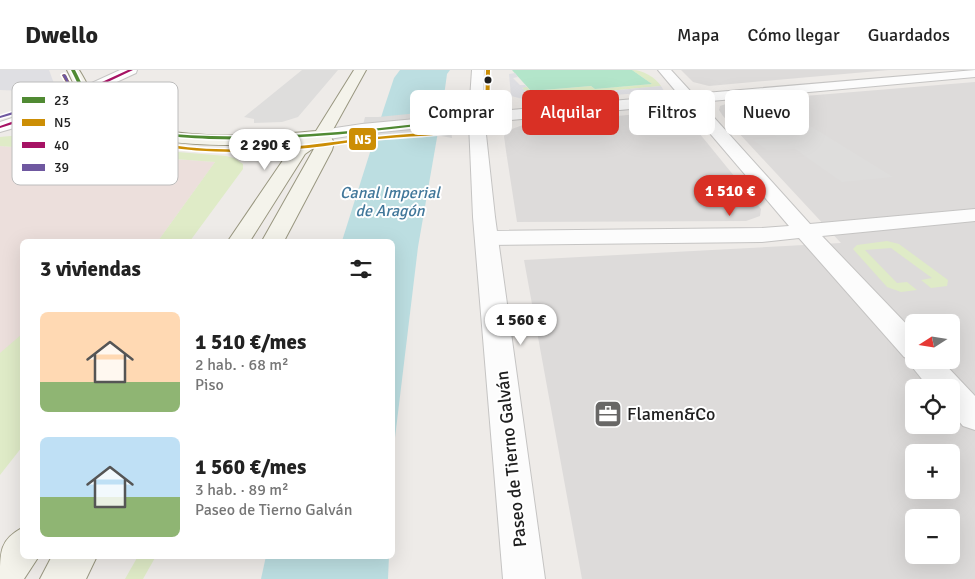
<!DOCTYPE html>
<html lang="es">
<meta charset="utf-8">
<style>
body{margin:0;font-family:Signika,sans-serif;background:#f6f6f6;color:#222;height:100vh;display:flex;flex-direction:column;font-size:19px;white-space:nowrap}
*{box-sizing:border-box;margin:0}
p{font-size:16px;color:#767676}
.icon{flex:none;width:28px;height:28px;fill:none;stroke:currentColor;stroke-width:2;stroke-linecap:round;stroke-linejoin:round}
.map{position:relative;flex:1;overflow:hidden}
.side{position:absolute;left:20px;top:169px;width:375px;height:320px;display:flex;flex-direction:column;background:#fff;border-radius:8px;box-shadow:0 5px 20px #0002}
.side>*{flex:none}
.hud{position:absolute;left:410px;top:20px;width:475px;height:45px;display:flex;gap:10px}
.needle{width:32px;rotate:258deg}
.buttons{position:absolute;left:905px;top:244px;display:grid;gap:10px}
.buttons a{display:grid;place-items:center;width:55px;height:55px;border-radius:8px;background:#fff;box-shadow:0 5px 20px #0002;font-size:25px}
.price{position:absolute;translate:-50% -42px;padding:0 11px;border-radius:18px;background:#fff;color:#222;font-size:16px;line-height:32px;filter:drop-shadow(0 1px 2px #0008)}
.price::after{content:'';position:absolute;left:50%;top:30px;width:15px;height:11px;margin-left:-8px;background:inherit;clip-path:polygon(0 0,100% 0,50% 100%)}
.price.current{background:#d93025;color:#fff}
ul{padding:0;list-style:none}
li{display:flex;align-items:center;gap:15px;height:125px;padding:0 20px}
li span{display:grid;place-items:center;flex:none;width:140px;height:100px;border-radius:8px;color:#555}
li>.icon{margin-inline-start:auto}
span .icon{width:60px;height:60px;fill:#fffc;stroke-width:1}
li b{font-size:21px}
h2{display:flex;justify-content:space-between;align-items:center;height:60px;padding:0 20px;font-size:21px}
.pill{padding:0 18px;border-radius:8px;background:#fff;box-shadow:0 5px 20px #0002;font-size:18px;line-height:45px}
.pill.current{background:#d93025;color:#fff}
header{display:flex;align-items:center;gap:30px;box-sizing:border-box;height:70px;padding:0 25px;background:#fff;border-bottom:1px solid #e0e0e0}
header strong{font-size:24px}
nav{display:flex;gap:28px;margin-inline-start:auto;font-size:18px}
.map>svg:first-child{display:block}
</style>
<header>
<strong>Dwello</strong>
<nav><a>Mapa</a><a>Cómo llegar</a><a>Guardados</a></nav>
</header>
<div class="map">
<svg width="975" height="509" viewBox="0 0 975 509">
<rect width="100%" height="100%" fill="#eeebe8"/>
<g fill="#dddbda" fill-rule="evenodd">
<path d="M681 0H889L709 16 693 12Z"/>
<path d="M975 12V509H582L524 190 841 173 723 46 719 40 720 36 732 32ZM914 252H951V290H914ZM914 318H951V355H914ZM914 382H951V420H914ZM914 448H951V485H914Z"/>
<path d="M638 44 673 48 695 58 761 139 760 146 746 151 517 152 506 81 504 66 509 60 523 55Z"/>
</g>
<path fill="#ecdfdc" d="M0 76 215 92 158 171H22V357L0 388Z"/>
<g fill="#dfebc7">
<path d="M632 0C643 0 655 7 661 16L597 22 580 20 535 23 526 22 522 17H527L531 21 591 16 595 19 652 14Z"/>
<path d="M42 63 62 64 166 81 226 86 234 88 243 94V99L190 171H158L215 92 0 76V67Z"/>
<path d="M887 171 899 174 948 210 947 216 931 218 921 210 932 208 891 178 865 180 897 213 907 212 917 220 901 222 887 217 853 179 857 175Z"/>
<path d="M22 264V377L0 405V283Z"/>
<path d="M138 486H156L143 509H125Z"/>
</g>
<path fill="#b3e5ca" d="M512 0H632L652 14 595 19 591 16 531 21Z"/>
<g fill="#dedddc">
<path d="M302 0H338L298 47 282 52 254 53V49L244 47Z"/>
<path d="M807 54 893 107 842 112 795 79 767 80 753 70 777 67 764 57Z"/>
</g>
<g fill="#dfdfe3">
<path d="M0 0H49L56 19 47 22 0 20Z"/>
<path d="M515 3 518 7 513 8 520 15H525L527 17 522 18 529 23 580 20 597 22 661 16 664 21 590 27 523 29 511 26 509 4Z"/>
</g>
<g fill="#bcdee1">
<path d="M400 0H450L447 4 443 33 418 177 394 376 393 405 392 171H342L384 38 394 8Z"/>
<path d="M266 486H389L388 509H261Z"/>
</g>
<path fill="#dddcdb" d="M449 40 452 68 436 65 374 71 358 75 365 47H378Z"/>
<g fill="none" stroke-linecap="round" stroke-linejoin="round">
<defs>
<g id="minor">
<path d="M120 0H137L136 3 26 54 114 45 120 47 122 50 120 53 21 64 15 62 14 58 0 62V52L24 44Z"/>
<path d="M658 0H671L693 24 975 0V7L700 32 810 154 975 139V151L822 166 914 262V290H941L975 326V360L963 356 951 342V318H929L913 298 909 289 904 287 799 168 762 172 487 175 479 173 476 168 479 163 487 161 762 158 789 156 685 34 477 53 471 51 469 48 471 45 477 43 679 25Z"/>
</g>
<path id="tertiary" d="M472 0H484L483 37 495 147 545 509H503L473 147 469 53 362 64 322 70 316 69 314 65 316 61 322 60 362 54 469 44Z"/>
<g id="secondary">
<path d="M67 0H79C87 12 93 29 104 38 150 74 260 66 316 61L354 0H366L330 65 334 73 332 80 284 171H262L315 77 305 84 250 171H228L292 77 300 72C243 76 141 82 95 45 81 35 75 15 67 0Z"/>
<path d="M22 458V486H39L24 509H0C0 481 0 470 22 458Z"/>
<path d="M52 486H97L86 509H40Z"/>
</g>
</defs>
<use href="#minor" stroke="#c5c4c3" stroke-width="2"/>
<use href="#tertiary" stroke="#c5c4c3" stroke-width="2"/>
<use href="#secondary" stroke="#999780" stroke-width="2"/>
<use href="#minor" fill="#fcfcfc" fill-rule="evenodd"/>
<use href="#tertiary" fill="#fcfcfc" fill-rule="evenodd"/>
<use href="#secondary" fill="#f4f3eb" fill-rule="evenodd"/>
<defs>
<path id="bus-1" d="M71 0H75C83 15 89 34 104 44 136 63 176 65 211 66 300 69 389 57 477 47L479 48 477 49C388 59 299 72 209 69 173 67 130 65 100 44 85 34 79 15 71 0Z"/>
<path id="bus-2" d="M486 0H490L489 49 487 55 482 59C444 66 406 66 368 70 348 72 329 76 308 78 247 84 147 88 94 51 78 41 71 21 62 5L65 4C75 20 82 40 98 50 151 85 247 82 309 75 328 73 347 70 365 68 403 64 441 62 479 57L483 53 485 49Z"/>
<path id="bus-3" d="M128 0H133L32 48 0 58V56L28 46Z"/>
<path id="bus-4" d="M64 4 66 5 72 18 21 42 0 48V46L19 40 69 17 62 5Z"/>
</defs>
<use href="#bus-1" stroke="#fff" stroke-width="3"/>
<use href="#bus-2" stroke="#fff" stroke-width="3"/>
<use href="#bus-3" stroke="#fff" stroke-width="3"/>
<use href="#bus-4" stroke="#fff" stroke-width="3"/>
<use href="#bus-1" fill="#508a33" fill-rule="evenodd"/>
<use href="#bus-2" fill="#cc8e05" fill-rule="evenodd"/>
<use href="#bus-3" fill="#a61264" fill-rule="evenodd"/>
<use href="#bus-4" fill="#6f58a0" fill-rule="evenodd"/>
</g>
<defs>
<symbol id="office-square" viewBox="-11 -11 22 22"><rect x="-9" y="-9" width="18" height="18" rx="4" fill="#686766" stroke="#fff"/><path d="M-6-3h4V-5.5h4V-3h4V5H-6ZM-1-4.5V-3h2v-1.5ZM-6 0V1H6V0Z" fill="#fff"/></symbol>
</defs>
<g fill-rule="evenodd">
<use href="#office-square" x="592" y="328" width="32" height="32"/>
</g>
<circle fill="#202020" stroke="#fff" stroke-width="2" cx="488" cy="10" r="4.5"/>
<g text-anchor="middle" dominant-baseline="central" stroke-width="4" stroke-linejoin="round" paint-order="stroke">
<g font-size="16" font-style="italic" fill="#41779a" stroke="#fff">
<text x="390" y="123">Canal Imperial<tspan x="390" dy="18">de Aragón</tspan></text>
</g>
<g font-size="18" fill="#202020" stroke="#fff" text-anchor="start">
<text x="627" y="344">Flamen&amp;Co</text>
</g>
<g font-size="18" fill="#202020" stroke="#fff">
<text transform="translate(511 389) rotate(-96)">Paseo de Tierno Galván</text>
</g>
</g>
<rect x="12" y="12" width="166" height="103" rx="8" fill="#fff" stroke="#bcbcbc" stroke-width="1"/>
<rect x="22" y="27" width="23" height="6" fill="#508a33"/>
<rect x="22" y="49" width="23" height="7" fill="#cc8e05"/>
<rect x="22" y="72" width="23" height="6" fill="#a61264"/>
<rect x="22" y="94" width="23" height="7" fill="#6f58a0"/>
<g font-size="14" fill="#202020">
<text x="54" y="35">23</text>
<text x="54" y="57">N5</text>
<text x="54" y="80">40</text>
<text x="54" y="102">39</text>
</g>
<rect stroke="#fff" stroke-width="2" x="348" y="57" width="29" height="24" rx="5" fill="#cc8e05"/>
<g font-size="14" text-anchor="middle" font-weight="bold" fill="#fff">
<text x="363" y="74">N5</text>
</g>
</svg>
<div class="buttons">
<a><svg class="needle" viewBox="-14 -14 28 28"><path d="M0-13l5 13h-10z" fill="#e53935"/><path d="M0 13l5-13h-10z" fill="#767676"/></svg></a>
<a><svg class="icon" aria-label="locate" viewBox="0 0 24 24"><circle cx="12" cy="12" r="6"/><path d="M12 2v4M12 18v4M2 12h4M18 12h4"/></svg></a>
<a>+</a>
<a>−</a>
</div>
<b class="price" style="left:265px;top:101px">2 290 €</b>
<b class="price current" style="left:730px;top:147px">1 510 €</b>
<b class="price" style="left:521px;top:276px">1 560 €</b>
<div class="hud">
<a class="pill">Comprar</a>
<a class="pill current">Alquilar</a>
<a class="pill">Filtros</a>
<a class="pill">Nuevo</a>
</div>
<section class="side">
<h2>3 viviendas<svg class="icon" aria-label="filters" viewBox="0 0 24 24"><path d="M4 7h16M4 17h16"/><circle cx="9" cy="7" r="2"/><circle cx="15" cy="17" r="2"/></svg></h2>
<ul>
<li><span style="background:linear-gradient(#ffd9b3 70%,#8fb573 0)"><svg class="icon" aria-label="home" viewBox="0 0 24 24"><path d="M3 11l9-7 9 7M6 9v11h12V9"/></svg></span><div><b>1 510 €/mes</b><p>2 hab. · 68 m²</p><p>Piso</p></div></li>
<li><span style="background:linear-gradient(#bfe0f5 60%,#8fb573 0)"><svg class="icon" aria-label="home" viewBox="0 0 24 24"><path d="M3 11l9-7 9 7M6 9v11h12V9"/></svg></span><div><b>1 560 €/mes</b><p>3 hab. · 89 m²</p><p>Paseo de Tierno Galván</p></div></li>
</ul>
</section>
</div>
